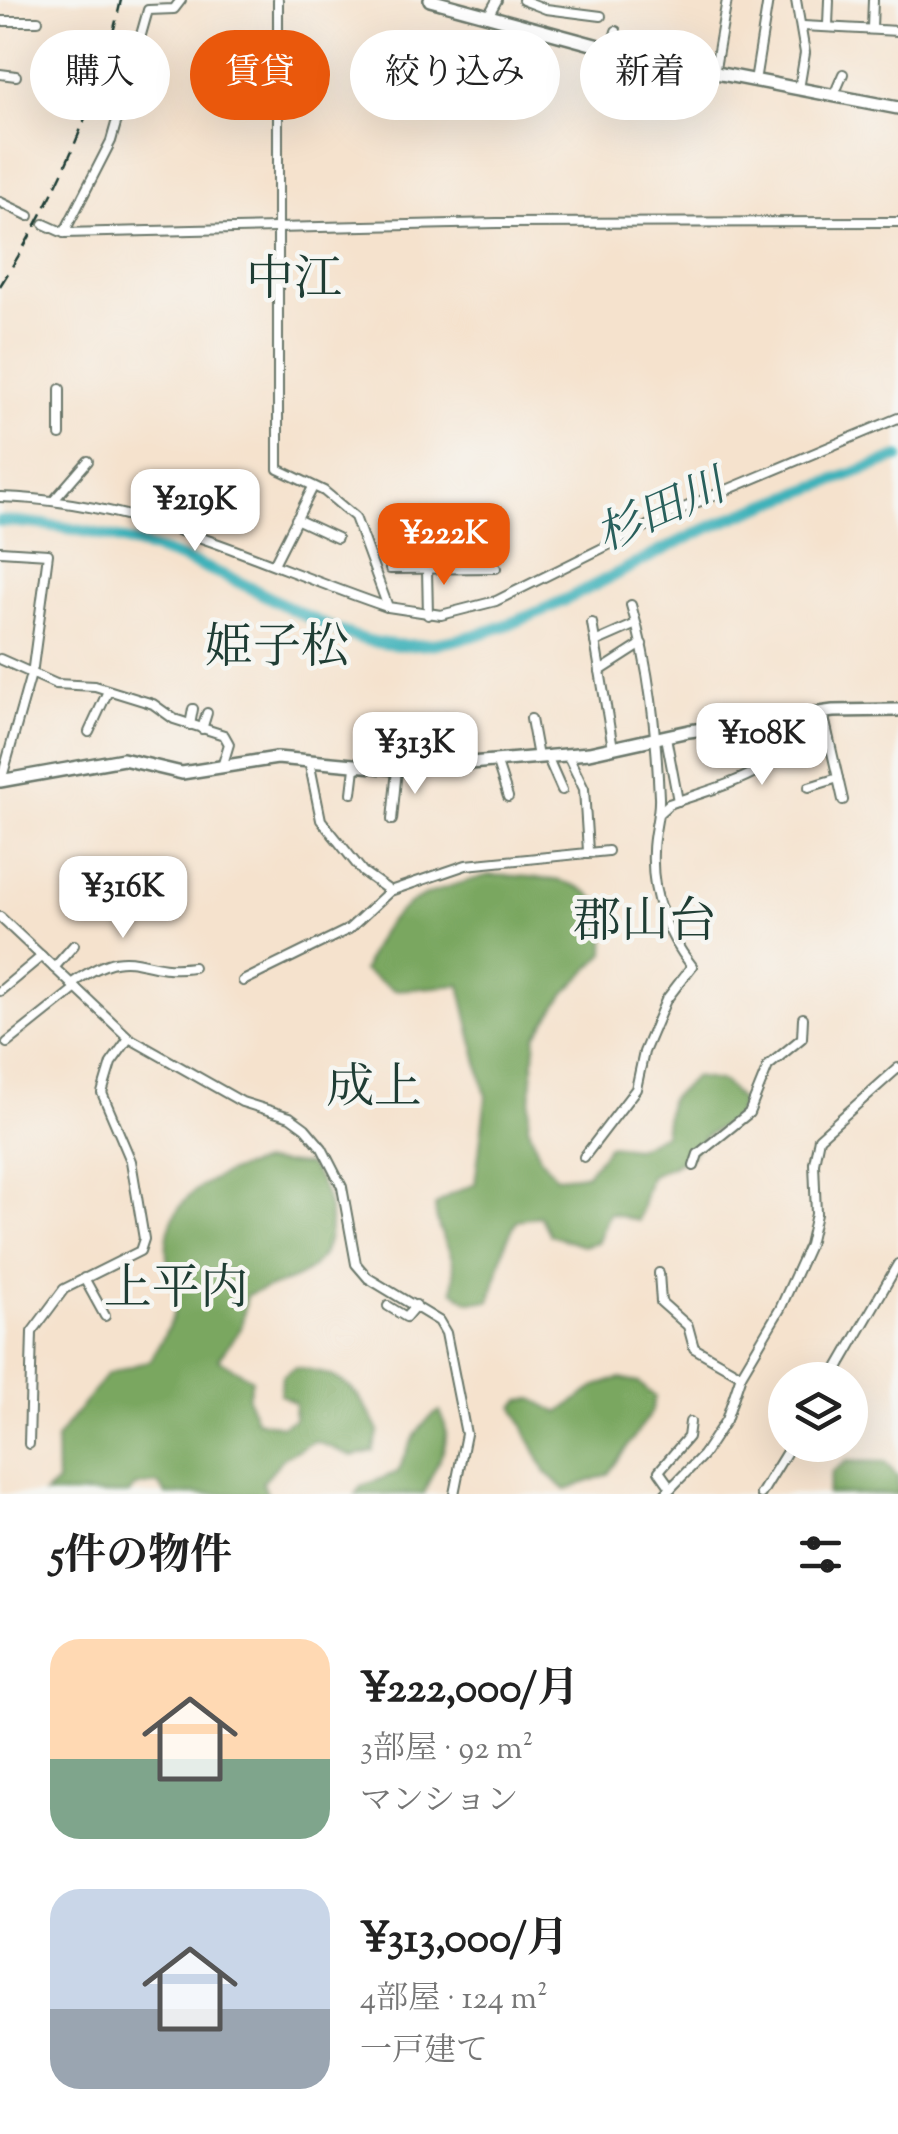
<!DOCTYPE html>
<html lang="ja">
<meta charset="utf-8">
<style>
body{margin:0;font-family:"Sorts Mill Goudy","Noto Serif JP",serif;background:#f6f6f6;color:#222;height:100vh;display:flex;flex-direction:column;font-size:38px;white-space:nowrap}
*{box-sizing:border-box;margin:0}
p{font-size:32px;color:#767676}
.icon{flex:none;width:55px;height:55px;fill:none;stroke:currentColor;stroke-width:2;stroke-linecap:round;stroke-linejoin:round}
.map{position:relative;height:1494px;overflow:hidden}
.panel{display:flex;flex-direction:column;background:#fff;flex:1}
.panel>*{flex:none}
.top-card{position:absolute;left:30px;top:30px;width:840px;height:90px;display:flex;gap:20px}
.fabs{position:absolute;left:768px;top:1362px;display:grid;gap:20px}
.fabs a{display:grid;place-items:center;width:100px;height:100px;border-radius:50%;background:#fff;box-shadow:0 10px 40px #0002;font-size:50px}
.price{position:absolute;translate:-50% -85px;padding:0 22px;border-radius:20px;background:#fff;color:#222;font-size:32px;line-height:65px;filter:drop-shadow(0 2px 5px #0008)}
.price::after{content:'';position:absolute;left:50%;top:60px;width:30px;height:22px;margin-left:-15px;background:inherit;clip-path:polygon(0 0,100% 0,50% 100%)}
.price.active{background:#ea580c;color:#fff}
ul{padding:0;list-style:none}
li{display:flex;align-items:center;gap:30px;height:250px;padding:0 50px}
li span{display:grid;place-items:center;flex:none;width:280px;height:200px;border-radius:30px;color:#555}
li>.icon{margin-inline-start:auto}
span .icon{width:120px;height:120px;fill:#fffc;stroke-width:1}
li b{font-size:42px}
h2{display:flex;justify-content:space-between;align-items:center;height:120px;padding:0 50px;font-size:42px}
.pill{padding:0 35px;border-radius:45px;background:#fff;box-shadow:0 10px 40px #0002;font-size:35px;line-height:90px}
.pill.active{background:#ea580c;color:#fff}
.map>svg:first-child{display:block}
</style>
<div class="map">
<svg width="898" height="1494" viewBox="0 0 898 1494">
<rect width="100%" height="100%" fill="#f6f6f2"/>
<filter id="ink" filterUnits="userSpaceOnUse"><feTurbulence type="fractalNoise" baseFrequency=".01" numOctaves="2"/><feDisplacementMap in="SourceGraphic" scale="20" xChannelSelector="R" yChannelSelector="G"/><feConvolveMatrix kernelMatrix="1 2 1 2 8 2 1 2 1" color-interpolation-filters="sRGB"/></filter>
<filter id="wash" filterUnits="userSpaceOnUse"><feTurbulence type="fractalNoise" baseFrequency=".0048" numOctaves="4" result="noise"/><feDisplacementMap in="SourceGraphic" scale="40" xChannelSelector="R" yChannelSelector="G"/><feGaussianBlur stdDeviation="2.25" result="paint"/><feColorMatrix in="noise" values="0 0 0 0 0 0 0 0 0 0 0 0 0 0 0 0 0 1.4 0 .05"/><feComposite in="paint" operator="in"/></filter>
<g filter="url(#wash)">
<rect width="100%" height="100%" fill="#f5e2cd"/>
<g fill="#7aa760" stroke="#4c724a" stroke-width="2.5">
<path d="M489 875C521 877 581 874 600 905 608 918 605 939 605 953L565 993 536 1036 528 1125 540 1157 556 1177 587 1174 609 1145 636 1148 664 1134 669 1099 695 1077 723 1082 742 1102 737 1117 704 1137 690 1157 650 1176 638 1221 609 1213 598 1242 583 1246 550 1235 540 1216 517 1220 506 1242 490 1301 469 1302 453 1290C459 1245 437 1244 435 1206L449 1195 475 1184 486 1097 460 985 395 990 363 971C388 900 422 894 489 875Z"/>
<path d="M264 1162 309 1165C333 1194 342 1246 306 1272 291 1283 264 1288 247 1295L241 1328 218 1359 252 1379 248 1398 256 1420 281 1426 294 1419 295 1403 280 1394 282 1376 296 1367C347 1376 355 1386 379 1431L373 1451 352 1456 315 1441 284 1457 262 1483 268 1494H166L158 1484 135 1486 129 1494H44L57 1483 56 1439 107 1374 151 1360C158 1344 176 1320 175 1302 175 1287 168 1271 167 1256 162 1197 216 1172 264 1162Z"/>
<path d="M621 1378 639 1383 655 1397 651 1413 608 1474 566 1490 546 1473 514 1407 521 1400 533 1399 559 1413 596 1386Z"/>
<path d="M440 1411C457 1447 434 1461 424 1494H356L360 1487 398 1472C409 1448 416 1424 440 1411Z"/>
<path d="M847 1461 885 1462 898 1477V1494H827L832 1472Z"/>
</g>
<g fill="none" stroke-linecap="round" stroke-linejoin="round">
<path stroke="#41b2ba" stroke-width="12" d="M0 521C79 524 162 547 234 580 278 600 319 627 366 640 477 670 618 565 720 523 778 499 839 479 898 457"/>
</g>
</g>
<g filter="url(#ink)">
<g fill="none" stroke-linecap="round" stroke-linejoin="round">
<defs>
<g id="street">
<path d="M278 0V469L324 491 355 517 388 607 441 615 496 601 679 510 898 418"/>
<path d="M523 0 546 9 601 16"/>
<path d="M796 0 805 53 799 89"/>
<path d="M488 16 497 0"/>
<path d="M0 21H38"/>
<path d="M828 25 829 0"/>
<path d="M803 26 898 31"/>
<path d="M872 28 873 0"/>
<path d="M611 49 616 31"/>
<path d="M0 74 16 76"/>
<path d="M714 74 727 0"/>
<path d="M755 81 768 0"/>
<path d="M834 95 843 74"/>
<path d="M0 202 29 216"/>
<path d="M44 224 64 233 497 223 898 222"/>
<path d="M64 233 111 141 148 10 174 9 181 0"/>
<path d="M60 389V435"/>
<path d="M0 497C143 501 255 562 387 607"/>
<path d="M55 499 88 461"/>
<path d="M296 519 337 538"/>
<path d="M0 551 48 554 33 667 1 781"/>
<path d="M274 564 313 487"/>
<path d="M390 569 496 568"/>
<path d="M427 569 428 615"/>
<path d="M592 623 613 748"/>
<path d="M595 642 636 624"/>
<path d="M0 659 56 684 95 686 153 704 174 719 224 735 229 744 222 767"/>
<path d="M600 671 642 644"/>
<path d="M823 713 843 800"/>
<path d="M531 719 538 757"/>
<path d="M190 725 193 709"/>
<path d="M380 725V769"/>
<path d="M202 729 207 713"/>
<path d="M89 732 108 691"/>
<path d="M666 737 678 801"/>
<path d="M567 754 584 789 588 851"/>
<path d="M547 756 562 790"/>
<path d="M496 760 508 797"/>
<path d="M309 761 321 820 363 872 390 891"/>
<path d="M809 787 838 778"/>
<path d="M352 793 355 768"/>
<path d="M658 814 669 804C710 789 801 769 801 716"/>
<path d="M392 820 397 769"/>
<path d="M0 917 129 1038 242 1102 290 1117 305 1128 322 1148 342 1187 356 1264 368 1278 439 1321 446 1333 466 1434 454 1494"/>
<path d="M54 968 74 945"/>
<path d="M243 981 349 929 390 891 466 865 608 851"/>
<path d="M71 984C136 939 133 975 193 967"/>
<path d="M0 991 42 956"/>
<path d="M7 1043 76 988"/>
<path d="M584 1157 636 1089 644 1052 666 1000 692 966C666 933 651 894 653 851 653 833 660 815 659 797 656 731 650 668 631 605"/>
<path d="M694 1166 698 1154 749 1113 768 1066 802 1038 803 1018"/>
<path d="M659 1273 661 1302 688 1326 694 1348 741 1375"/>
<path d="M84 1278 105 1316"/>
<path d="M388 1306 406 1317 416 1305"/>
<path d="M831 1380 898 1264"/>
<path d="M29 1444 32 1332 64 1289 140 1251 144 1239 131 1161 102 1093 111 1063 129 1038"/>
<path d="M671 1488 659 1471 688 1437 690 1422"/>
<path d="M665 1494 703 1455 726 1420 741 1375 780 1309 809 1245 816 1214 814 1163 819 1138 898 1068"/>
<path d="M761 1494 791 1445"/>
</g>
<g id="secondary">
<path d="M430 0 654 61 898 108"/>
<path d="M0 781 123 759 182 773 277 758 397 769 589 753 689 731 833 711 898 710"/>
</g>
</defs>
<use href="#street" stroke="#6a776a" stroke-width="12"/>
<use href="#secondary" stroke="#6a776a" stroke-width="16"/>
<use href="#street" stroke="#fff" stroke-width="8"/>
<use href="#secondary" stroke="#fff" stroke-width="11"/>
<path stroke="#1f3d34" stroke-width="2.5" stroke-dasharray="15 8" stroke-linecap="butt" d="M0 286C56 198 98 102 121 0"/>
</g>
</g>
<g text-anchor="middle" dominant-baseline="central" stroke-width="9" stroke-linejoin="round" paint-order="stroke">
<g font-size="45" font-style="italic" fill="#29605c" stroke="#f6f6f2">
<text transform="translate(662 514) rotate(-24)">杉田川</text>
</g>
<g font-size="48" fill="#1f3d34" stroke="#f6f6f2">
<text x="294" y="282">中江</text>
<text x="277" y="650">姫子松</text>
<text x="645" y="924">郡山台</text>
<text x="374" y="1090">成上</text>
<text x="176" y="1291">上平内</text>
</g>
</g>
</svg>
<div class="fabs">
<a><svg class="icon" aria-label="layers" viewBox="0 0 24 24"><path d="M12 4l9 5-9 5-9-5zM3 14l9 5 9-5"/></svg></a>
</div>
<b class="price" style="left:195px;top:554px">¥219K</b>
<b class="price active" style="left:444px;top:588px">¥222K</b>
<b class="price" style="left:762px;top:788px">¥108K</b>
<b class="price" style="left:415px;top:797px">¥313K</b>
<b class="price" style="left:123px;top:941px">¥316K</b>
<div class="top-card">
<a class="pill">購入</a>
<a class="pill active">賃貸</a>
<a class="pill">絞り込み</a>
<a class="pill">新着</a>
</div>
</div>
<section class="panel">
<h2>5件の物件<svg class="icon" aria-label="filters" viewBox="0 0 24 24"><path d="M4 7h16M4 17h16"/><circle cx="9" cy="7" r="2"/><circle cx="15" cy="17" r="2"/></svg></h2>
<ul>
<li><span style="background:linear-gradient(#ffd9b3 60%,#7fa58c 0)"><svg class="icon" aria-label="home" viewBox="0 0 24 24"><path d="M3 11l9-7 9 7M6 9v11h12V9"/></svg></span><div><b>¥222,000/月</b><p>3部屋 · 92 m²</p><p>マンション</p></div></li>
<li><span style="background:linear-gradient(#c9d6e8 60%,#9aa5b1 0)"><svg class="icon" aria-label="home" viewBox="0 0 24 24"><path d="M3 11l9-7 9 7M6 9v11h12V9"/></svg></span><div><b>¥313,000/月</b><p>4部屋 · 124 m²</p><p>一戸建て</p></div></li>
</ul>
</section>
